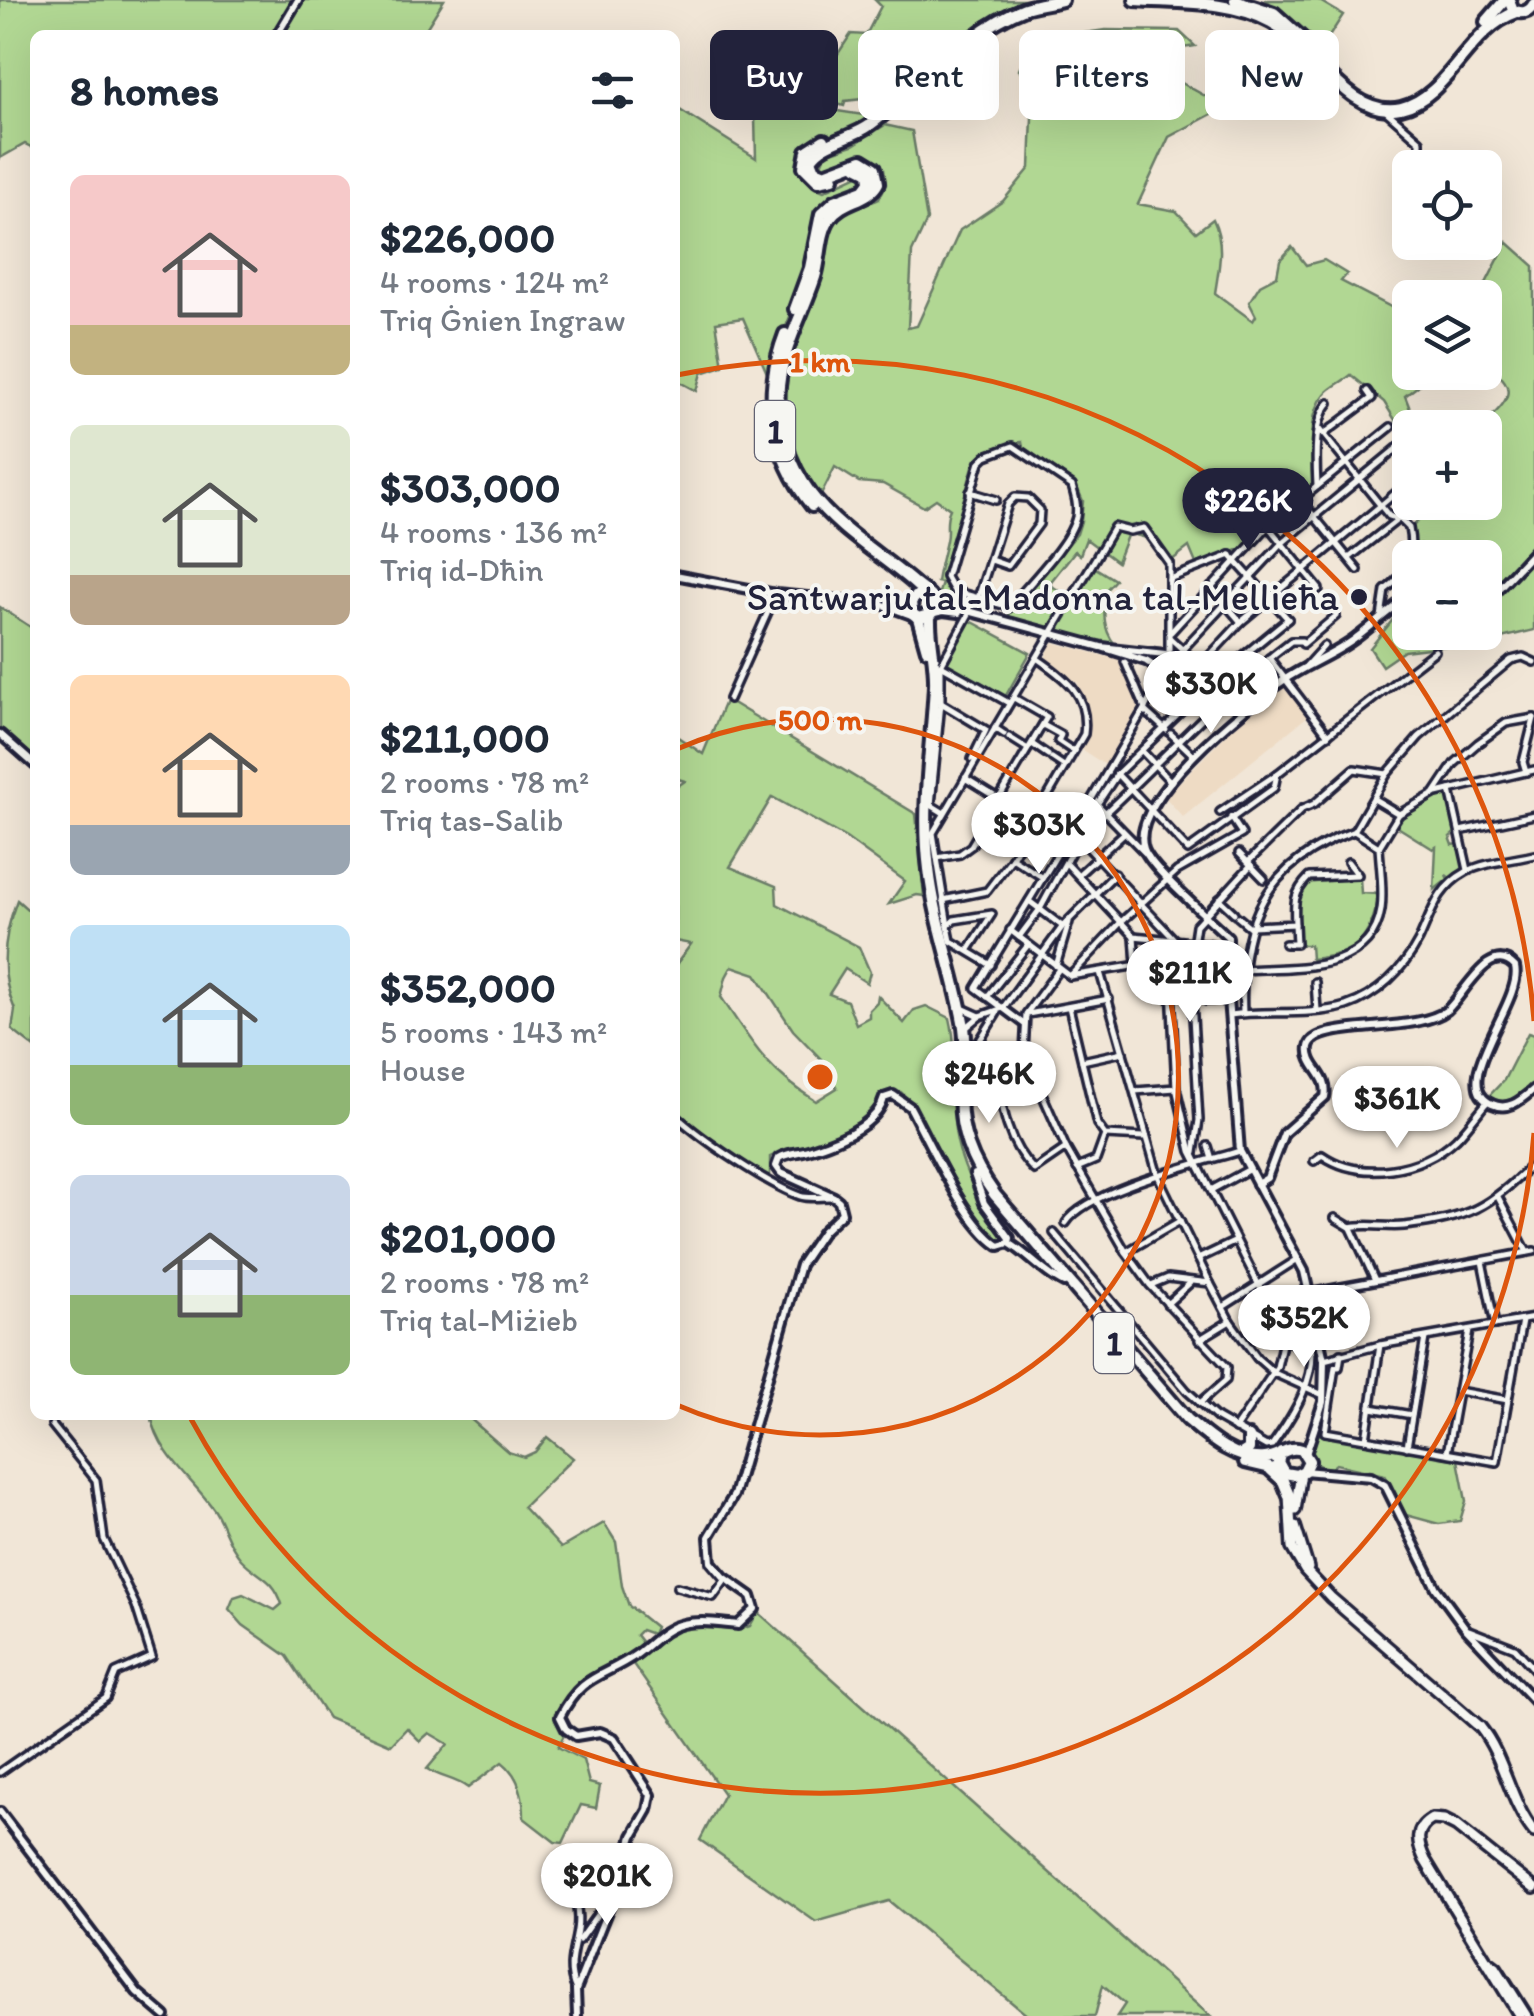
<!DOCTYPE html>
<meta charset="utf-8">
<style>
body{margin:0;font-family:Itim,sans-serif;background:#f6f6f7;color:#1f2937;height:100vh;display:flex;flex-direction:column;font-size:38px;white-space:nowrap}
*{box-sizing:border-box;margin:0}
p{font-size:32px;color:#747a83}
.icon{flex:none;width:55px;height:55px;fill:none;stroke:currentColor;stroke-width:2;stroke-linecap:round;stroke-linejoin:round}
.map{position:relative;flex:1;overflow:hidden}
.sheet{position:absolute;left:30px;top:30px;width:650px;height:1390px;display:flex;flex-direction:column;background:#fff;border-radius:15px;box-shadow:0 10px 40px #0002}
.sheet>*{flex:none}
.hud{position:absolute;left:710px;top:30px;width:672px;height:90px;display:flex;gap:20px}
.tools{position:absolute;left:1392px;top:150px;display:grid;gap:20px}
.tools a{display:grid;place-items:center;width:110px;height:110px;border-radius:15px;background:#fff;box-shadow:0 10px 40px #0002;font-size:50px}
.price{position:absolute;translate:-50% -85px;padding:0 22px;border-radius:35px;background:#fff;color:#222;font-size:32px;line-height:65px;filter:drop-shadow(0 2px 5px #0008)}
.price::after{content:'';position:absolute;left:50%;top:60px;width:30px;height:22px;margin-left:-15px;background:inherit;clip-path:polygon(0 0,100% 0,50% 100%)}
.price.current{background:#22223b;color:#fff}
ul{padding:0;list-style:none}
li{display:flex;align-items:center;gap:30px;height:250px;padding:0 40px}
li span{display:grid;place-items:center;flex:none;width:280px;height:200px;border-radius:15px;color:#555}
li>.icon{margin-inline-start:auto}
span .icon{width:120px;height:120px;fill:#fffc;stroke-width:1}
li b{font-size:42px}
h2{display:flex;justify-content:space-between;align-items:center;height:120px;padding:0 40px;font-size:42px}
.tag{padding:0 35px;border-radius:15px;background:#fff;box-shadow:0 10px 40px #0002;font-size:35px;line-height:90px}
.tag.current{background:#22223b;color:#fff}
.map>svg:first-child{display:block}
</style>
<div class="map">
<svg width="1534" height="2016" viewBox="0 0 1534 2016">
<rect width="100%" height="100%" fill="#f1e6d7"/>
<filter id="ink" filterUnits="userSpaceOnUse"><feTurbulence type="fractalNoise" baseFrequency=".01" numOctaves="2"/><feDisplacementMap in="SourceGraphic" scale="20" xChannelSelector="R" yChannelSelector="G"/><feConvolveMatrix kernelMatrix="1 2 1 2 8 2 1 2 1" color-interpolation-filters="sRGB"/></filter>
<g filter="url(#ink)">
<g fill="#eedbc4">
<path d="M1051 642 1120 660 1142 709 1107 766 1079 748 1087 728 1086 707 1078 683 1045 660Z"/>
<path d="M1284 686 1308 716 1183 817 1165 797 1248 713Z"/>
</g>
<g fill="#b1d793" stroke="#6a7c67" stroke-width="2.5" fill-rule="evenodd">
<path d="M0 0H444L422 35H35V149L25 144 0 158Z"/>
<path d="M875 0H1027L983 21 887 106 880 102 881 97 845 101 844 106 837 104V111L870 116 869 120 841 135 825 139 801 166C806 181 810 186 824 191L858 175 867 179V182L838 199 767 373 743 318 716 322 723 366 702 373 697 391 675 379V107L756 158 755 117 820 81 851 34 866 35 881 6Z"/>
<path d="M1266 0H1318L1343 15 1321 49Z"/>
<path d="M1105 30 1179 31 1195 46C1178 50 1170 46 1154 45 1135 43 1091 54 1074 62 1088 79 1099 73 1115 85L1160 71 1225 107 1169 137 1138 204 1176 211 1196 232 1213 219C1225 244 1219 267 1215 293L1253 321 1256 316 1249 302 1260 285 1277 276 1280 260 1292 247 1306 265 1324 260 1347 274 1341 281 1410 317V372L1425 373 1418 386 1405 396 1417 427 1410 428V444L1384 402 1351 375C1344 381 1330 387 1325 394 1305 418 1315 454 1315 485L1243 548 1197 566 1189 547 1171 561 1151 533 1147 538 1128 533 1117 562 1086 539 1080 555 1075 551 1049 584 1070 598 1051 629 1008 616 1077 534 1081 521 1083 501 1075 483 1023 447 1022 442C1003 443 987 449 974 463L942 576 946 589 960 599 955 604 937 599 942 583 937 582C939 568 943 555 946 541 949 529 944 521 950 509L936 499 924 507 883 484 859 482 835 467 819 499C788 448 771 407 791 346 798 325 812 305 818 283 825 262 822 234 837 217 847 207 866 205 879 199L886 184 884 169 863 157 827 171 820 167 825 154 853 145 885 125 912 131 927 220 912 252 908 328 917 326 960 230 1003 201 1030 168 1032 117 1047 108 1049 97 1019 70 1032 41Z"/>
<path d="M1507 242 1534 266V544L1485 597V558L1417 557 1420 544 1414 545 1412 527 1418 521 1408 510 1417 503H1425L1432 511 1429 503 1485 502V454L1497 451V439L1487 420C1515 397 1515 384 1485 363V298L1479 297Z"/>
<path d="M1534 557V630L1493 640 1404 651 1382 666 1370 648 1395 617V611L1410 601V632C1426 641 1433 636 1450 632 1461 630 1474 632 1485 632V610Z"/>
<path d="M1094 567 1115 580 1105 591C1104 611 1102 628 1114 643L1055 632Z"/>
<path d="M0 607 35 630V762L0 731Z"/>
<path d="M969 620 1030 653 1005 697 945 663Z"/>
<path d="M726 699 916 814 924 896 917 895 889 904 905 881 846 838 772 797 730 867 776 886 777 904 859 947 870 972 867 983 845 969 829 994 847 1001 856 1024 869 1017V1010L877 1002 878 996 904 1023 914 1010 926 1006 950 1018C958 1052 953 1085 954 1119 956 1161 981 1208 1008 1239L1006 1244 998 1243 972 1213 914 1105 901 1092 883 1095C864 1121 842 1139 810 1146 795 1150 783 1149 770 1157V1177L675 1119V966L691 944 675 941V788L685 781 675 778V735L703 754ZM732 966 756 974 793 1030 821 1059 837 1088 816 1101C767 1071 752 1043 721 997L726 977Z"/>
<path d="M1447 792 1457 831 1450 837 1453 845 1458 844 1464 869 1450 878 1446 875 1448 879 1434 890 1436 847 1433 849 1396 826C1408 809 1427 797 1447 792Z"/>
<path d="M1360 878 1361 893 1379 894C1371 940 1357 955 1311 959L1310 945H1300L1296 897 1305 883Z"/>
<path d="M17 900 35 916V1048L12 1030 15 1010C0 975 2 938 17 900Z"/>
<path d="M1528 1033 1534 1035V1083L1513 1099 1501 1104 1487 1098 1504 1080Z"/>
<path d="M151 1415H466L508 1452 524 1457 535 1452 547 1437 573 1458 523 1507 561 1548 604 1523 616 1542 622 1586 629 1606 655 1627 652 1634 641 1630 636 1635 643 1644 635 1652 585 1677 555 1713 565 1733 558 1747 583 1760 589 1783 600 1786 596 1808 581 1805 563 1843 555 1842 524 1818C524 1797 519 1775 502 1762L468 1788C455 1778 441 1778 427 1769L448 1744 429 1733 420 1741 407 1728 391 1745 328 1718 287 1656 243 1625 229 1609 234 1597 243 1594 275 1610 282 1604C273 1577 259 1578 241 1559 228 1545 225 1527 215 1511 192 1478 159 1456 151 1415Z"/>
<path d="M1314 1433 1458 1460 1466 1501 1460 1521 1439 1524 1406 1515 1385 1475 1336 1464 1330 1469C1308 1466 1308 1451 1314 1433Z"/>
<path d="M758 1612 1210 2016H1117L1125 2004 1103 1985 1095 2016H1028L889 1901 816 1922 700 1840 724 1794 633 1664C645 1653 662 1632 677 1629 702 1623 726 1635 750 1626Z"/>
</g>
<g fill="none" stroke-linecap="round" stroke-linejoin="round">
<defs>
<g id="street">
<path d="M1387 112 1420 141V168"/>
<path d="M1319 429 1389 516 1401 520 1409 528C1415 557 1407 574 1385 590L1381 617"/>
<path d="M1324 434 1372 398 1367 391"/>
<path d="M1013 446 1072 486C1075 496 1078 506 1076 517 1070 544 1028 584 1010 607L954 591 946 577 980 462 986 456Z"/>
<path d="M1317 486C1316 464 1313 420 1329 403"/>
<path d="M970 492 996 500"/>
<path d="M1300 499 1358 570"/>
<path d="M1268 526 1319 589"/>
<path d="M1230 555 1288 619"/>
<path d="M1349 558 1397 520"/>
<path d="M1169 579 1231 555"/>
<path d="M1211 587 1241 622"/>
<path d="M978 598 1008 504 1015 497 1028 498 1040 510 1039 524 1008 566 991 560"/>
<path d="M1171 632 1268 526 1391 427"/>
<path d="M1170 638 1228 692"/>
<path d="M1269 658 1328 735"/>
<path d="M1125 662 1145 708"/>
<path d="M1170 663 1282 543 1401 445"/>
<path d="M941 665 1007 702"/>
<path d="M1170 666 1187 680 1241 622 1410 481"/>
<path d="M1306 666 1324 646"/>
<path d="M1162 680 1190 705"/>
<path d="M729 699 776 594"/>
<path d="M941 703 986 730 972 759"/>
<path d="M1144 710 1166 730"/>
<path d="M1043 725 1061 735 1058 741 1073 751"/>
<path d="M995 728 1004 734"/>
<path d="M1171 734 1191 753"/>
<path d="M1009 737 1028 749"/>
<path d="M1032 744 1048 755"/>
<path d="M1143 752 1171 782"/>
<path d="M1052 758 1064 766"/>
<path d="M1526 772 1523 762 1534 718"/>
<path d="M1117 774 1188 850 1274 788 1277 774 1435 651"/>
<path d="M965 778 999 799"/>
<path d="M1450 790 1468 870"/>
<path d="M1437 793 1534 770"/>
<path d="M1000 797 1016 807"/>
<path d="M1374 799 1399 814"/>
<path d="M1096 803 1144 852"/>
<path d="M1097 804 1117 774 1215 679 1288 619"/>
<path d="M1020 808 1035 817"/>
<path d="M993 809 1007 818"/>
<path d="M1220 812 1277 774"/>
<path d="M944 813 931 805 941 703V665L970 612"/>
<path d="M1011 820 1028 831"/>
<path d="M1073 831 1168 668"/>
<path d="M1354 831 1387 774 1419 737 1511 660 1523 657 1534 662"/>
<path d="M1354 831 1379 847"/>
<path d="M1460 831 1534 815"/>
<circle cx="1073" cy="838" r="6"/>
<path d="M1079 837C1151 773 1214 699 1291 641H1302L1303 644 1336 616"/>
<path d="M1079 838 1176 941"/>
<path d="M1379 847 1399 814 1434 794 1454 764 1478 743 1506 723 1534 718"/>
<path d="M1239 853 1264 879"/>
<path d="M937 858 960 854 971 846 1047 717 1014 698"/>
<path d="M1012 858 1042 877"/>
<path d="M1248 862 1302 809 1314 804 1354 769 1387 774"/>
<path d="M1067 864 1134 936 1136 965"/>
<path d="M1078 875 1124 833"/>
<path d="M1219 899 1234 913"/>
<path d="M943 900 987 891 1012 858 1084 734C1089 696 1067 679 1038 659"/>
<path d="M1029 901 1062 926"/>
<path d="M1238 917 1251 928"/>
<path d="M948 926 933 833 1114 527 1130 531 1144 528 1169 563V657"/>
<path d="M1252 926 1295 924C1294 904 1293 893 1309 877L1358 875 1348 862"/>
<path d="M1010 930 1070 976 1157 962 1190 965"/>
<path d="M1134 936 1211 944"/>
<path d="M1019 937 1040 909 1076 843"/>
<path d="M1285 944H1296L1295 924"/>
<path d="M1169 947 1176 1088 1191 1151 1286 1339"/>
<path d="M968 951 992 914 954 920 948 926 951 941 991 965"/>
<path d="M1056 966 1069 922"/>
<path d="M1059 969 1026 1014 1024 1053 1066 1148 1126 1252 1150 1285 1227 1367 1226 1380 1200 1403"/>
<path d="M1229 971C1280 965 1370 980 1381 910 1384 890 1380 867 1379 847"/>
<path d="M1100 972 1158 1176 1210 1283 1230 1321 1257 1358 1274 1373 1323 1395"/>
<path d="M1070 976 1122 921 1177 871 1242 834 1231 817"/>
<path d="M1315 982 1317 1010"/>
<path d="M987 997 1028 945"/>
<path d="M1206 1001 1228 999"/>
<path d="M960 1007 980 1016"/>
<path d="M1069 1007 1097 1124 1105 1135 1144 1137"/>
<path d="M1243 1013C1239 923 1264 863 1354 831"/>
<path d="M1028 1014 1109 999"/>
<path d="M1230 1015C1267 1010 1309 1017 1346 1006 1377 996 1404 969 1419 940 1432 912 1437 888 1466 872 1485 862 1513 860 1534 855"/>
<path d="M1024 1024 976 988 1067 838 1035 820"/>
<path d="M967 1027 980 1016 1003 1008 1063 926 1115 874"/>
<path d="M972 1053 994 1060C1001 1099 1004 1141 1034 1170L1066 1148"/>
<path d="M1082 1061 1123 1052"/>
<path d="M1135 1091 1176 1088"/>
<path d="M966 1092 972 1053 997 1013"/>
<path d="M675 1115C701 1139 767 1184 800 1196 809 1199 821 1197 831 1197"/>
<path d="M1208 1146 1212 1159"/>
<path d="M1194 1153 1199 1120 1190 965 1196 925 1251 865"/>
<path d="M1314 1161 1322 1155C1361 1182 1422 1171 1456 1139 1467 1128 1477 1114 1487 1102"/>
<path d="M1077 1168 1096 1160 1105 1135"/>
<path d="M1211 1190 1248 1170"/>
<path d="M1498 1197 1527 1252"/>
<path d="M1335 1218 1350 1227C1368 1223 1386 1228 1404 1226 1471 1218 1487 1208 1534 1163"/>
<path d="M1066 1223C1087 1190 1200 1163 1240 1151"/>
<path d="M1351 1228 1375 1280"/>
<path d="M1054 1233 1187 1391 1217 1418 1266 1446 1272 1445C1293 1416 1321 1373 1309 1335"/>
<path d="M1126 1252 1180 1221"/>
<path d="M1198 1259 1236 1241"/>
<path d="M1482 1261 1495 1325"/>
<path d="M1151 1285 1168 1278 1210 1283"/>
<path d="M1309 1293 1534 1251"/>
<path d="M1167 1304 1190 1283"/>
<path d="M1223 1307 1298 1259"/>
<path d="M1286 1339 1292 1343 1317 1331"/>
<path d="M1199 1340 1230 1321"/>
<path d="M1341 1354 1339 1367H1335L1325 1432 1497 1462 1522 1321"/>
<path d="M1324 1360 1380 1345 1534 1318"/>
<path d="M1458 1391 1508 1400"/>
<path d="M1371 1408 1412 1415"/>
<path d="M1235 1429 1277 1367 1282 1344 1286 1339"/>
<path d="M1366 1439 1380 1345"/>
<path d="M1407 1447 1425 1338"/>
<path d="M1447 1453 1469 1331"/>
<path d="M677 1587 713 1597 726 1579"/>
<path d="M1469 1630 1515 1648 1534 1669"/>
<path d="M0 1772 106 1698 116 1673 152 1657 136 1606 104 1539 96 1480 52 1425"/>
<path d="M558 1881 566 1888 564 1896 575 1900C586 1936 561 1956 576 1990"/>
<path d="M579 1940 612 1894"/>
</g>
<g id="secondary">
<path d="M277 35 298 0"/>
<path d="M675 575 776 594 881 604 914 616"/>
<path d="M935 602 1101 647 1165 654 1170 660V666L1161 671 1146 661 1101 647"/>
<path d="M1485 603 1534 551"/>
<path d="M932 614 943 611 959 613"/>
<path d="M1421 632H1435"/>
<path d="M0 734 35 765"/>
<path d="M974 1174 984 1203 1010 1238 1009 1243"/>
<path d="M1257 1184 1267 1178 1284 1133 1325 1097C1330 1075 1306 1067 1309 1047 1314 1019 1416 1035 1447 1010 1465 994 1490 939 1515 967 1524 1001 1446 1084 1492 1104 1509 1112 1522 1099 1534 1089"/>
<path d="M1306 1454 1323 1402 1324 1360 1304 1271 1240 1151 1228 999V937C1211 920 1151 869 1144 849 1127 801 1247 705 1284 680 1307 664 1334 655 1356 638 1375 624 1391 608 1410 595"/>
<path d="M1304 1471 1371 1477 1385 1485 1436 1588 1466 1629 1534 1701"/>
<path d="M0 1812 137 1992 165 2016"/>
<path d="M1485 1958 1497 1967 1528 2016"/>
<path d="M577 2016 576 1990 620 1879 633 1836 648 1810 651 1795 614 1738 600 1732 576 1736 566 1729 560 1717C582 1673 603 1678 637 1654 652 1643 664 1628 683 1624 700 1620 721 1623 738 1625L755 1609 751 1596 724 1577 711 1562 709 1537 734 1495 800 1265 823 1231 842 1213 839 1201 834 1197 781 1173 776 1166 779 1158C789 1152 800 1153 811 1149 837 1141 877 1126 884 1098L893 1095 910 1107C930 1144 965 1224 999 1246L1009 1243C1028 1254 1044 1274 1064 1283"/>
</g>
<g id="primary">
<path d="M1289 1495 1292 1548 1305 1570 1331 1598 1480 1727C1505 1758 1509 1801 1534 1832"/>
<path d="M1295 1510 1301 1473"/>
<path d="M1295 1526 1308 1568"/>
<path d="M1520 2016 1425 1860C1417 1843 1414 1829 1432 1819L1444 1820 1456 1826 1534 1888"/>
</g>
<g id="highway">
<path d="M1135 0C1180 3 1230 0 1271 22 1312 44 1349 120 1401 108 1449 97 1467 29 1517 12"/>
<path d="M1235 0 1274 13 1324 58"/>
<path d="M1509 0 1513 10C1522 14 1529 13 1534 4"/>
<path d="M1486 22 1505 0"/>
<path d="M824 140 807 151 804 167 818 181 833 178"/>
<path d="M795 309 810 268 821 214 835 201 864 190 870 182 869 172 857 166"/>
<path d="M785 334C762 394 771 455 812 506"/>
<path d="M928 595 919 594 911 601 912 613 918 618 932 614C935 608 937 606 933 600 930 594 921 589 916 585 882 555 839 531 811 494 788 463 776 425 779 386 783 347 803 314 815 277 821 258 819 234 830 218 843 199 868 202 878 183L875 168 862 160 825 174 815 170 811 160C822 141 853 138 870 125 921 88 965 31 1025 8 1037 4 1050 3 1062 0"/>
<path d="M930 616C929 640 936 662 935 685 932 748 921 807 929 869 935 923 955 974 964 1027 967 1048 964 1067 961 1088 957 1129 972 1163 995 1195L1187 1419C1208 1437 1234 1461 1265 1458 1280 1457 1286 1445 1302 1450L1309 1461 1304 1471 1296 1475 1284 1473 1278 1462 1281 1452"/>
<path d="M918 618 927 650"/>
<path d="M1241 1454 1249 1449V1437"/>
<path d="M1245 1462 1283 1471"/>
<path d="M1271 1470 1283 1481 1290 1498"/>
</g>
</defs>
<use href="#street" stroke="#22223b" stroke-width="12"/>
<use href="#secondary" stroke="#22223b" stroke-width="14"/>
<use href="#primary" stroke="#22223b" stroke-width="16"/>
<use href="#highway" stroke="#22223b" stroke-width="18"/>
<use href="#street" stroke="#f6f6f2" stroke-width="5"/>
<use href="#secondary" stroke="#f6f6f2" stroke-width="6"/>
<use href="#primary" stroke="#f6f6f2" stroke-width="9"/>
<use href="#highway" stroke="#f6f6f2" stroke-width="10"/>
</g>
</g>
<g fill="none" stroke="#de560e" stroke-width="5">
<path d="M677 749A358 358 0 1 1 677 1405"/>
<path d="M1534 1133A716 716 0 0 1 191 1419M677 375A716 716 0 0 1 1534 1021"/>
</g>
<circle fill="#22223b" stroke="#f6f6f2" stroke-width="4" cx="1359" cy="597" r="10"/>
<g text-anchor="middle" dominant-baseline="central" stroke-width="8" stroke-linejoin="round" paint-order="stroke">
<g fill="#f6f6f2" stroke="#626272" stroke-width="2.5">
<rect x="755" y="401" width="40" height="60" rx="8"/>
<rect x="1094" y="1313" width="40" height="60" rx="8"/>
</g>
<g font-size="35" font-weight="bold" fill="#22223b">
<text x="775" y="431">1</text>
<text x="1114" y="1343">1</text>
</g>
<g font-size="38" fill="#22223b" stroke="#f6f6f2" text-anchor="end">
<text x="1339" y="597">Santwarju tal-Madonna tal-Mellieħa</text>
</g>
</g>
<circle cx="820" cy="1077" r="15" fill="#de560e" stroke="#f6f6f2" stroke-width="5"/>
<g font-size="30" text-anchor="middle" font-weight="bold" fill="#de560e" stroke="#f6f6f2" stroke-width="8" stroke-linejoin="round" paint-order="stroke">
<text x="820" y="372">1 km</text>
<text x="820" y="730">500 m</text>
</g>
</svg>
<div class="tools">
<a><svg class="icon" aria-label="locate" viewBox="0 0 24 24"><circle cx="12" cy="12" r="6"/><path d="M12 2v4M12 18v4M2 12h4M18 12h4"/></svg></a>
<a><svg class="icon" aria-label="layers" viewBox="0 0 24 24"><path d="M12 4l9 5-9 5-9-5zM3 14l9 5 9-5"/></svg></a>
<a>+</a>
<a>−</a>
</div>
<b class="price current" style="left:1248px;top:553px">$226K</b>
<b class="price" style="left:1211px;top:736px">$330K</b>
<b class="price" style="left:1039px;top:877px">$303K</b>
<b class="price" style="left:1190px;top:1025px">$211K</b>
<b class="price" style="left:989px;top:1126px">$246K</b>
<b class="price" style="left:1397px;top:1151px">$361K</b>
<b class="price" style="left:1304px;top:1370px">$352K</b>
<b class="price" style="left:607px;top:1928px">$201K</b>
<div class="hud">
<a class="tag current">Buy</a>
<a class="tag">Rent</a>
<a class="tag">Filters</a>
<a class="tag">New</a>
</div>
<section class="sheet">
<h2>8 homes<svg class="icon" aria-label="filters" viewBox="0 0 24 24"><path d="M4 7h16M4 17h16"/><circle cx="9" cy="7" r="2"/><circle cx="15" cy="17" r="2"/></svg></h2>
<ul>
<li><span style="background:linear-gradient(#f6c9c9 75%,#c2b280 0)"><svg class="icon" aria-label="home" viewBox="0 0 24 24"><path d="M3 11l9-7 9 7M6 9v11h12V9"/></svg></span><div><b>$226,000</b><p>4 rooms · 124 m²</p><p>Triq Ġnien Ingraw</p></div></li>
<li><span style="background:linear-gradient(#dfe7d0 75%,#b9a48a 0)"><svg class="icon" aria-label="home" viewBox="0 0 24 24"><path d="M3 11l9-7 9 7M6 9v11h12V9"/></svg></span><div><b>$303,000</b><p>4 rooms · 136 m²</p><p>Triq id-Dħin</p></div></li>
<li><span style="background:linear-gradient(#ffd9b3 75%,#9aa5b1 0)"><svg class="icon" aria-label="home" viewBox="0 0 24 24"><path d="M3 11l9-7 9 7M6 9v11h12V9"/></svg></span><div><b>$211,000</b><p>2 rooms · 78 m²</p><p>Triq tas-Salib</p></div></li>
<li><span style="background:linear-gradient(#bfe0f5 70%,#8fb573 0)"><svg class="icon" aria-label="home" viewBox="0 0 24 24"><path d="M3 11l9-7 9 7M6 9v11h12V9"/></svg></span><div><b>$352,000</b><p>5 rooms · 143 m²</p><p>House</p></div></li>
<li><span style="background:linear-gradient(#c9d6e8 60%,#8fb573 0)"><svg class="icon" aria-label="home" viewBox="0 0 24 24"><path d="M3 11l9-7 9 7M6 9v11h12V9"/></svg></span><div><b>$201,000</b><p>2 rooms · 78 m²</p><p>Triq tal-Miżieb</p></div></li>
</ul>
</section>
</div>
